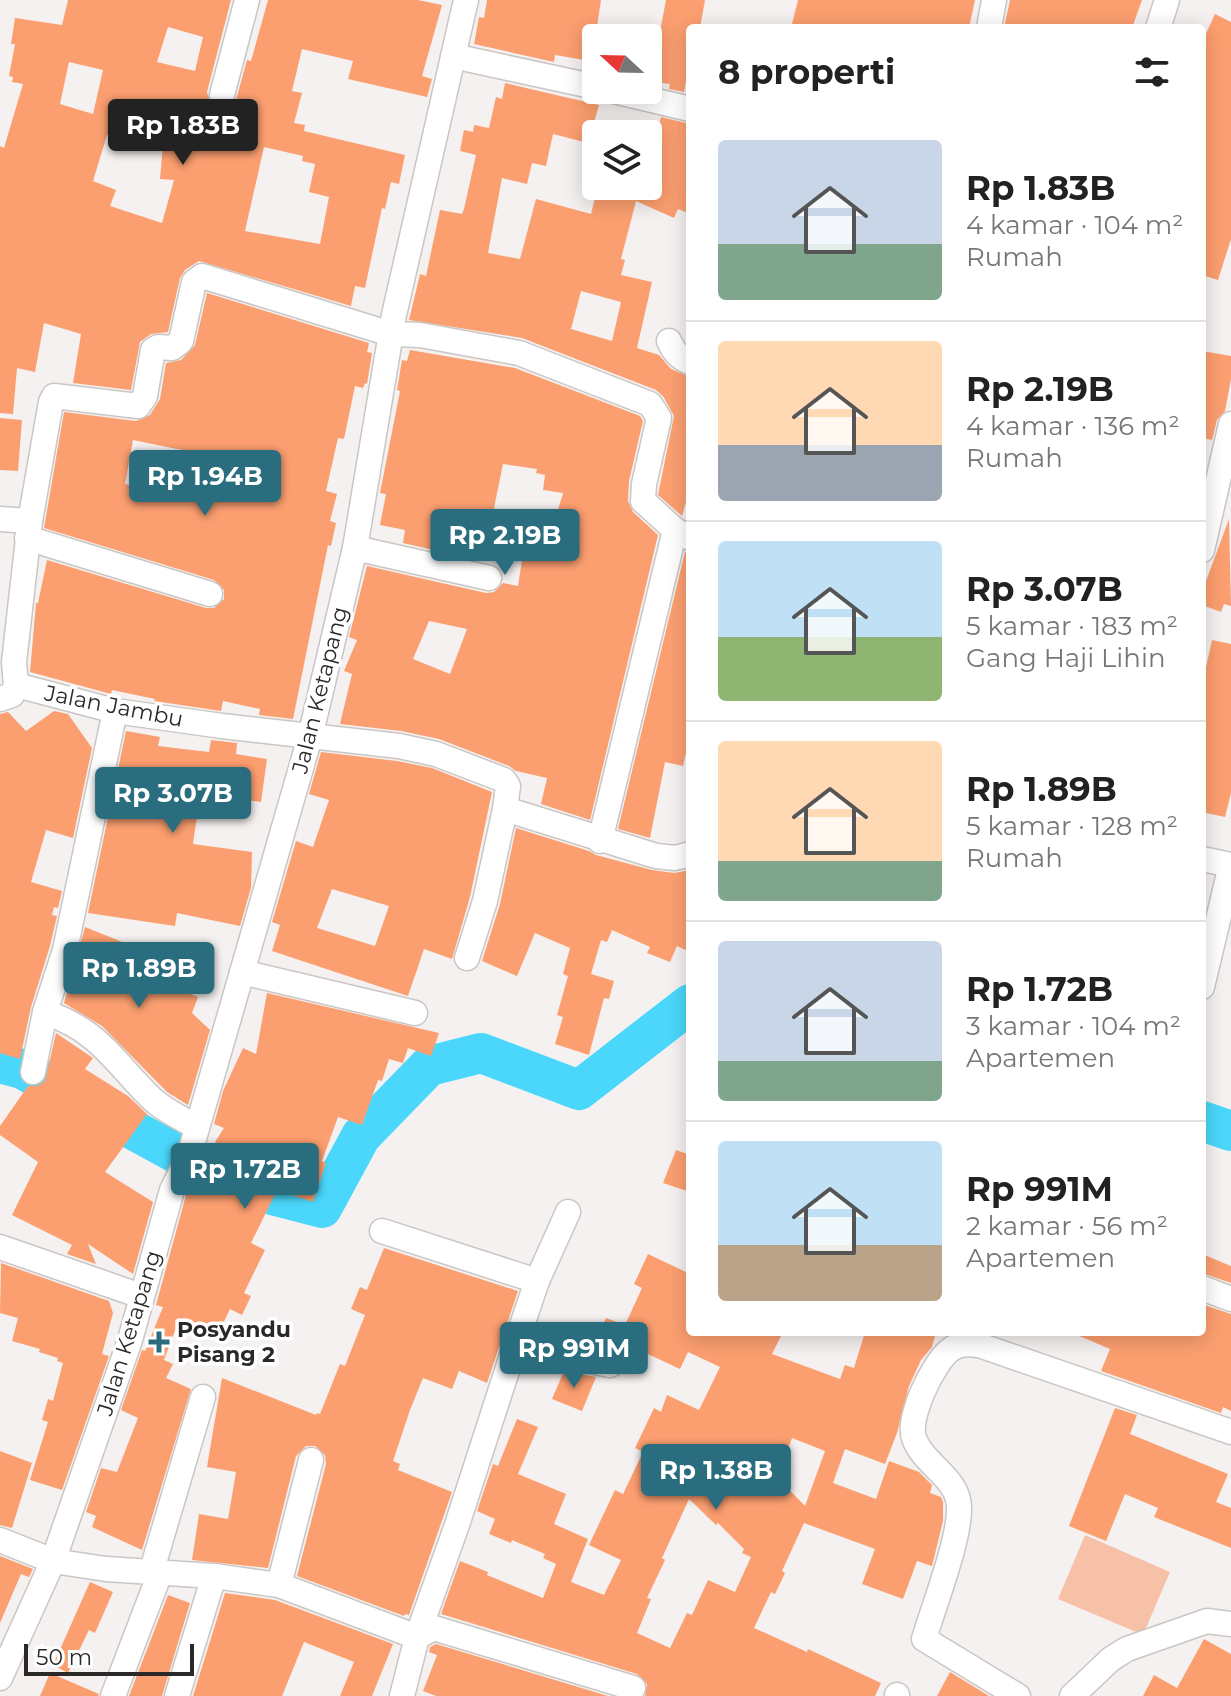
<!DOCTYPE html>
<html lang="id">
<meta charset="utf-8">
<style>
body{margin:0;font-family:Montserrat,sans-serif;background:#f6f6f6;color:#222;height:100vh;display:flex;flex-direction:column;font-size:30px;white-space:nowrap}
*{box-sizing:border-box;margin:0}
p{font-size:26px;color:#767676}
.icon{flex:none;width:44px;height:44px;fill:none;stroke:currentColor;stroke-width:2;stroke-linecap:round;stroke-linejoin:round}
.map{position:relative;flex:1;overflow:hidden}
.drawer{position:absolute;left:686px;top:24px;width:520px;height:1312px;display:flex;flex-direction:column;background:#fff;border-radius:8px;box-shadow:0 4px 20px #0003}
.drawer>*{flex:none}
.needle{width:52px;rotate:292deg}
.controls{position:absolute;left:582px;top:24px;display:grid;gap:16px}
.controls a{display:grid;place-items:center;width:80px;height:80px;border-radius:8px;background:#fff;box-shadow:0 4px 20px #0003;font-size:40px}
.scale{position:absolute;left:24px;bottom:20px;width:170px;box-sizing:border-box;padding-left:8px;border:4px solid #2a2928;border-top:0;font-size:22px;line-height:28px;white-space:nowrap;color:#2a2928;-webkit-text-stroke:6px #fff;paint-order:stroke}
.price{position:absolute;translate:-50% -68px;padding:0 18px;border-radius:8px;background:#2a6d7f;color:#fff;font-size:26px;line-height:52px;filter:drop-shadow(0 2px 4px #0008)}
.price::after{content:'';position:absolute;left:50%;top:48px;width:24px;height:18px;margin-left:-12px;background:inherit;clip-path:polygon(0 0,100% 0,50% 100%)}
.price.active{background:#222;color:#fff}
ul{padding:0;list-style:none}
li{display:flex;align-items:center;gap:24px;height:200px;padding:0 32px}
li+li{border-top:2px solid #e0e0e0}
li span{display:grid;place-items:center;flex:none;width:224px;height:160px;border-radius:8px;color:#555}
li>.icon{margin-inline-start:auto}
span .icon{width:96px;height:96px;fill:#fffc;stroke-width:1}
li b{font-size:34px}
h2{display:flex;justify-content:space-between;align-items:center;height:96px;padding:0 32px;font-size:34px}
.map>svg:first-child{display:block}
</style>
<div class="map">
<svg width="1231" height="1696" viewBox="0 0 1231 1696">
<rect width="100%" height="100%" fill="#f5f1f0"/>
<path fill="#f7c1a7" d="M1085 1535 1170 1572 1143 1635 1058 1599Z"/>
<g fill="none" stroke-linecap="round" stroke-linejoin="round">
<g stroke="#4ad7fb" stroke-width="40">
<path d="M0 1063 22 1069 234 1185 322 1208 361 1136 429 1066 481 1053 579 1090 690 1004"/>
<path d="M1202 1121 1231 1131"/>
</g>
</g>
<g fill="#fc9f70" fill-rule="evenodd">
<path d="M68 0H231L207 92 211 105 219 110 232 106 236 100 247 60 251 61 268 0H418L442 5 422 76 432 79 427 97 348 79 353 61 302 49 292 91 302 93 294 123 305 125 304 131 405 155 399 184 391 182 385 209 382 208 365 288 355 286 351 306 199 261 185 270 180 278 168 332 151 334 140 342 131 390 73 383 81 334 44 323 35 372 17 368 13 414 0 413V146L4 148 23 84 12 82 13 77 9 76 15 44H11L15 18 62 25ZM168 27 203 37 195 71 157 62ZM69 62 103 70 93 114 60 104ZM107 135 163 144 160 179 174 180 162 223 110 206 116 190 93 181ZM264 147 303 156 302 161 315 164 309 192 329 197 320 244 245 231Z"/>
<path d="M487 0H601L596 33V62L555 55 554 62 474 44 479 17 484 18Z"/>
<path d="M666 0H705L700 28H690V59L684 92 669 89 670 84 648 81 653 41 658 42Z"/>
<path d="M798 0H975L969 28H791Z"/>
<path d="M1010 0H1142L1132 28H1004Z"/>
<path d="M1215 14 1231 22V239L1218 280 1202 275V42Z"/>
<path d="M505 83 599 105 588 143 553 134 546 166 532 163 527 184 502 178 488 253 520 259 536 199 591 214 598 186H648V140L654 142 661 117 690 124V214L678 209 674 218 636 201 621 259 625 260 621 275 652 282 637 348 659 355 671 369 690 377V488L682 516 658 495 674 416 663 396 656 390 522 338 409 320 420 274 426 276 440 210 462 214 464 209 476 155 460 151 464 130 473 132 474 125 489 128 496 97 502 99ZM581 291 621 302 612 341 571 329Z"/>
<path d="M207 293 369 343 367 352 372 353 367 384 365 383 363 388 355 386 344 439 338 438 326 491 337 494 330 521 336 523 331 546 328 545 293 719 259 715 260 709 223 701 221 711 154 701 155 699 112 690 111 694 30 672 36 603H38L47 560 206 608H214L224 599V590L214 580 44 528 64 412 136 421 150 415 160 399 166 363 181 360 195 345ZM133 440 206 455 195 501 125 484Z"/>
<path d="M410 350 515 368 640 416 643 421 629 481 628 501 633 512 658 535 590 820 541 804 547 778 516 771 509 766 439 739 401 731 340 724 352 674 344 671 357 640 349 637 367 566 486 593 494 592 503 583 518 586 526 534 550 537 563 493 543 490 545 475 536 473 537 469 503 464 493 513 484 512 473 559 403 543 405 530 380 525 386 494 380 493 400 391 397 390 402 360 407 361ZM429 621 467 629 450 674 413 659Z"/>
<path d="M1202 351 1231 356V379L1225 411 1217 420 1212 440 1202 438Z"/>
<path d="M0 418 22 420 18 471 0 470Z"/>
<path d="M1229 519 1231 606 1224 604 1221 612 1202 605V592Z"/>
<path d="M685 552 690 553V735L683 766 665 762 650 838 618 829Z"/>
<path d="M1212 640 1231 644V793L1225 817 1202 812V686Z"/>
<path d="M54 711 68 714 92 748 73 838 46 830 31 882 62 891 58 908 54 907 52 915 57 916 50 946 31 1007 20 1059 0 1053V714L8 712 26 731Z"/>
<path d="M126 731 160 737 158 746 209 752 211 740 237 743 236 754 267 759 261 802 200 794 193 844 252 852 251 888 240 926 177 913 175 926 88 913Z"/>
<path d="M321 752 397 761 432 768 492 792 470 897 452 959 424 949 408 996 272 951 280 925 272 922 296 841 313 847 329 800 309 794ZM332 889 389 906 375 946 317 928Z"/>
<path d="M516 828 589 851 596 855 652 870 674 873 690 870V952L677 946 670 962 647 953 650 947 612 930 607 942 601 940 591 974 614 981 609 999 604 998 589 1055 555 1044 563 1017 557 1015 568 976 563 974 570 948 535 933 517 976 482 961 500 904Z"/>
<path d="M85 927 162 958 153 979 198 997 192 1013 210 1030 188 1105 167 1092 102 1026 64 1003Z"/>
<path d="M267 993 439 1033 431 1056 408 1048 403 1063 389 1059 382 1081 378 1080 362 1125 338 1117 322 1161 326 1163 313 1202 277 1190 251 1243 265 1250 244 1293 251 1296 242 1315 230 1309 216 1338 179 1320 164 1360 173 1364 166 1378 191 1389 142 1550 92 1527 96 1516 86 1512 101 1468 117 1472 138 1418 121 1410 142 1350 145 1351 163 1307 156 1305 186 1195 197 1173 201 1175 216 1151 221 1148 215 1142 224 1128 214 1124 223 1091 243 1048 256 1054Z"/>
<path d="M56 1033 93 1058 85 1069 128 1096 147 1114 105 1172 153 1202 133 1274 88 1244 96 1264 67 1254 72 1245 12 1215 38 1162 0 1135V1126L28 1086H37L45 1081Z"/>
<path d="M676 1150 690 1155V1192L663 1183Z"/>
<path d="M384 1248 518 1291 487 1383 459 1371 452 1389 423 1378 410 1410 393 1461 400 1464 398 1470 452 1492 409 1615 405 1614 404 1616 297 1576 326 1464 325 1455 315 1446H306L296 1456 268 1568 192 1560 199 1514 228 1519 236 1472 207 1467 222 1378 316 1415 317 1413 320 1414 340 1364 345 1366 365 1315 351 1309 360 1287 367 1290Z"/>
<path d="M648 1254 690 1274V1332H783L772 1354 840 1379 845 1365 854 1368 865 1332H936L932 1347 921 1360 909 1386 897 1433 885 1464 845 1449 833 1483 876 1499 889 1461 919 1472 932 1485 930 1493 941 1497 943 1502V1521L932 1566 917 1561 903 1599 862 1584 875 1549 804 1523 782 1571 785 1573 775 1594 771 1592 754 1628 807 1652 808 1649 881 1683 875 1696H645L647 1684 637 1674 441 1614 460 1561 488 1572 487 1575 543 1598 556 1564 543 1558 545 1554 512 1540 511 1543 489 1534 495 1519 477 1511 493 1464 498 1466 517 1419 538 1427 518 1474 566 1494 554 1524 588 1539 571 1582 604 1595 621 1560 589 1545 615 1490 623 1494 643 1452 635 1448 654 1408 661 1412 667 1395 699 1410 720 1367 688 1352 680 1369 622 1342 619 1348 597 1339 606 1318 625 1325 642 1288 634 1284ZM792 1438 825 1451 805 1506 778 1478ZM689 1499 716 1525 718 1523 744 1549 742 1553 751 1557 735 1592 708 1580 692 1615 687 1613 670 1648 637 1633 651 1599 647 1598 665 1560 662 1558Z"/>
<path d="M1202 1254 1231 1266V1283L1202 1273Z"/>
<path d="M1 1263 109 1301 113 1313 102 1354 109 1356 62 1490 30 1480 48 1422 42 1420 48 1399 53 1401 63 1363 57 1361 58 1358 39 1352 40 1349 12 1341 18 1318 0 1313Z"/>
<path d="M1204 1305 1231 1314V1411L1223 1407 1221 1413 1101 1371 1110 1349 1070 1332H1202Z"/>
<path d="M564 1371 596 1377 582 1411 552 1399Z"/>
<path d="M1115 1408 1137 1415 1130 1434 1228 1474 1216 1502 1231 1508V1548L1154 1517 1158 1508 1125 1494 1106 1541 1069 1526Z"/>
<path d="M0 1451 32 1463 12 1528 0 1525Z"/>
<path d="M0 1556 33 1569 29 1577 21 1574 0 1623Z"/>
<path d="M90 1582 113 1592 95 1633 89 1630 68 1673 53 1665Z"/>
<path d="M225 1593 275 1600 393 1644 372 1696H340L354 1662 304 1642 282 1696H193Z"/>
<path d="M168 1595 190 1603 162 1696H129Z"/>
<path d="M1204 1639 1231 1654V1696H1143L1154 1675 1177 1688Z"/>
<path d="M436 1644 608 1696H436L423 1691 437 1655 429 1652 430 1647Z"/>
<path d="M950 1672 989 1696H937Z"/>
<path d="M50 1673 99 1694 98 1696H40Z"/>
</g>
<g fill="none" stroke-linecap="round" stroke-linejoin="round">
<defs>
<g id="street">
<path d="M989 28 994 0"/>
<path d="M1158 28 1167 0"/>
<path d="M453 56 596 87"/>
<path d="M610 90 690 109"/>
<path d="M222 95 247 0"/>
<path d="M669 341C674 352 679 358 690 362"/>
<path d="M0 519 30 521 14 662 16 685 115 711 222 726 399 746 436 754 504 780 508 786 505 809 656 856 675 858 690 854"/>
<path d="M30 521 51 402 54 396 138 406 145 396 153 350 158 347 172 348 181 341 194 282 202 276 391 334 420 335 519 353 650 404 659 418 644 484 643 501 675 530 690 538"/>
<path d="M27 538 210 594"/>
<path d="M355 548 489 578"/>
<path d="M1202 550 1231 424"/>
<path d="M0 699 12 695 16 685"/>
<path d="M600 841 675 530"/>
<path d="M1202 859 1231 865"/>
<path d="M467 958 485 901 505 809"/>
<path d="M242 972 415 1013"/>
<path d="M1202 987 1231 865"/>
<path d="M45 1012C99 1031 112 1059 150 1097 163 1110 181 1118 197 1127"/>
<path d="M33 1072 45 1012 65 950 115 711"/>
<path d="M382 1231 537 1281"/>
<path d="M0 1247 141 1296"/>
<path d="M1202 1288 1231 1299"/>
<path d="M515 1346 610 1365"/>
<path d="M0 1540 53 1561 106 1569 214 1576 279 1585 417 1637 434 1628 633 1688"/>
<path d="M151 1573 203 1397"/>
<path d="M279 1585 311 1460"/>
<path d="M0 1678 53 1561 130 1340 172 1190 189 1156 310 737 355 548 394 315 466 0"/>
<path d="M113 1696 160 1573"/>
<path d="M177 1696 214 1576"/>
<path d="M402 1696 417 1637 457 1525 515 1346 537 1281 568 1212"/>
<path d="M897 1696V1695"/>
<path d="M1018 1696 924 1639C934 1605 959 1542 959 1509 960 1478 923 1465 914 1438 907 1418 933 1363 950 1350 959 1343 968 1344 979 1345L1231 1432"/>
<path d="M1072 1696 1111 1659 1127 1649 1207 1621 1231 1624"/>
</g>
</defs>
<use href="#street" stroke="#cac6c4" stroke-width="27"/>
<use href="#street" stroke="#fff" stroke-width="24"/>
</g>
<path fill="#2a6d7f" stroke="#fff" stroke-width="3" d="M155 1330h8v8h8v8h-8v8h-8v-8h-8v-8h8z"/>
<g text-anchor="middle" dominant-baseline="central" stroke-width="7" stroke-linejoin="round" paint-order="stroke">
<g font-size="22" fill="#2a2928" stroke="#fff">
<text transform="translate(320 690) rotate(-76)">Jalan Ketapang</text>
<text transform="translate(114 706) rotate(11)">Jalan Jambu</text>
<text transform="translate(129 1333) rotate(-73)">Jalan Ketapang</text>
</g>
<g font-size="22" font-weight="bold" fill="#2a2928" stroke="#fff" text-anchor="start">
<text x="177" y="1329">Posyandu<tspan x="177" dy="25">Pisang 2</tspan></text>
</g>
</g>
</svg>
<div class="controls">
<a><svg class="needle" viewBox="-14 -14 28 28"><path d="M0-13l5 13h-10z" fill="#e53935"/><path d="M0 13l5-13h-10z" fill="#767676"/></svg></a>
<a><svg class="icon" aria-label="layers" viewBox="0 0 24 24"><path d="M12 4l9 5-9 5-9-5zM3 14l9 5 9-5"/></svg></a>
</div>
<div class="scale">50 m</div>
<b class="price active" style="left:183px;top:167px">Rp 1.83B</b>
<b class="price" style="left:205px;top:518px">Rp 1.94B</b>
<b class="price" style="left:505px;top:577px">Rp 2.19B</b>
<b class="price" style="left:173px;top:835px">Rp 3.07B</b>
<b class="price" style="left:139px;top:1010px">Rp 1.89B</b>
<b class="price" style="left:245px;top:1211px">Rp 1.72B</b>
<b class="price" style="left:574px;top:1390px">Rp 991M</b>
<b class="price" style="left:716px;top:1512px">Rp 1.38B</b>
<section class="drawer">
<h2>8 properti<svg class="icon" aria-label="filters" viewBox="0 0 24 24"><path d="M4 7h16M4 17h16"/><circle cx="9" cy="7" r="2"/><circle cx="15" cy="17" r="2"/></svg></h2>
<ul>
<li><span style="background:linear-gradient(#c9d6e8 65%,#7fa58c 0)"><svg class="icon" aria-label="home" viewBox="0 0 24 24"><path d="M3 11l9-7 9 7M6 9v11h12V9"/></svg></span><div><b>Rp 1.83B</b><p>4 kamar · 104 m²</p><p>Rumah</p></div></li>
<li><span style="background:linear-gradient(#ffd9b3 65%,#9aa5b1 0)"><svg class="icon" aria-label="home" viewBox="0 0 24 24"><path d="M3 11l9-7 9 7M6 9v11h12V9"/></svg></span><div><b>Rp 2.19B</b><p>4 kamar · 136 m²</p><p>Rumah</p></div></li>
<li><span style="background:linear-gradient(#bfe0f5 60%,#8fb573 0)"><svg class="icon" aria-label="home" viewBox="0 0 24 24"><path d="M3 11l9-7 9 7M6 9v11h12V9"/></svg></span><div><b>Rp 3.07B</b><p>5 kamar · 183 m²</p><p>Gang Haji Lihin</p></div></li>
<li><span style="background:linear-gradient(#ffd9b3 75%,#7fa58c 0)"><svg class="icon" aria-label="home" viewBox="0 0 24 24"><path d="M3 11l9-7 9 7M6 9v11h12V9"/></svg></span><div><b>Rp 1.89B</b><p>5 kamar · 128 m²</p><p>Rumah</p></div></li>
<li><span style="background:linear-gradient(#c9d6e8 75%,#7fa58c 0)"><svg class="icon" aria-label="home" viewBox="0 0 24 24"><path d="M3 11l9-7 9 7M6 9v11h12V9"/></svg></span><div><b>Rp 1.72B</b><p>3 kamar · 104 m²</p><p>Apartemen</p></div></li>
<li><span style="background:linear-gradient(#bfe0f5 65%,#b9a48a 0)"><svg class="icon" aria-label="home" viewBox="0 0 24 24"><path d="M3 11l9-7 9 7M6 9v11h12V9"/></svg></span><div><b>Rp 991M</b><p>2 kamar · 56 m²</p><p>Apartemen</p></div></li>
</ul>
</section>
</div>
